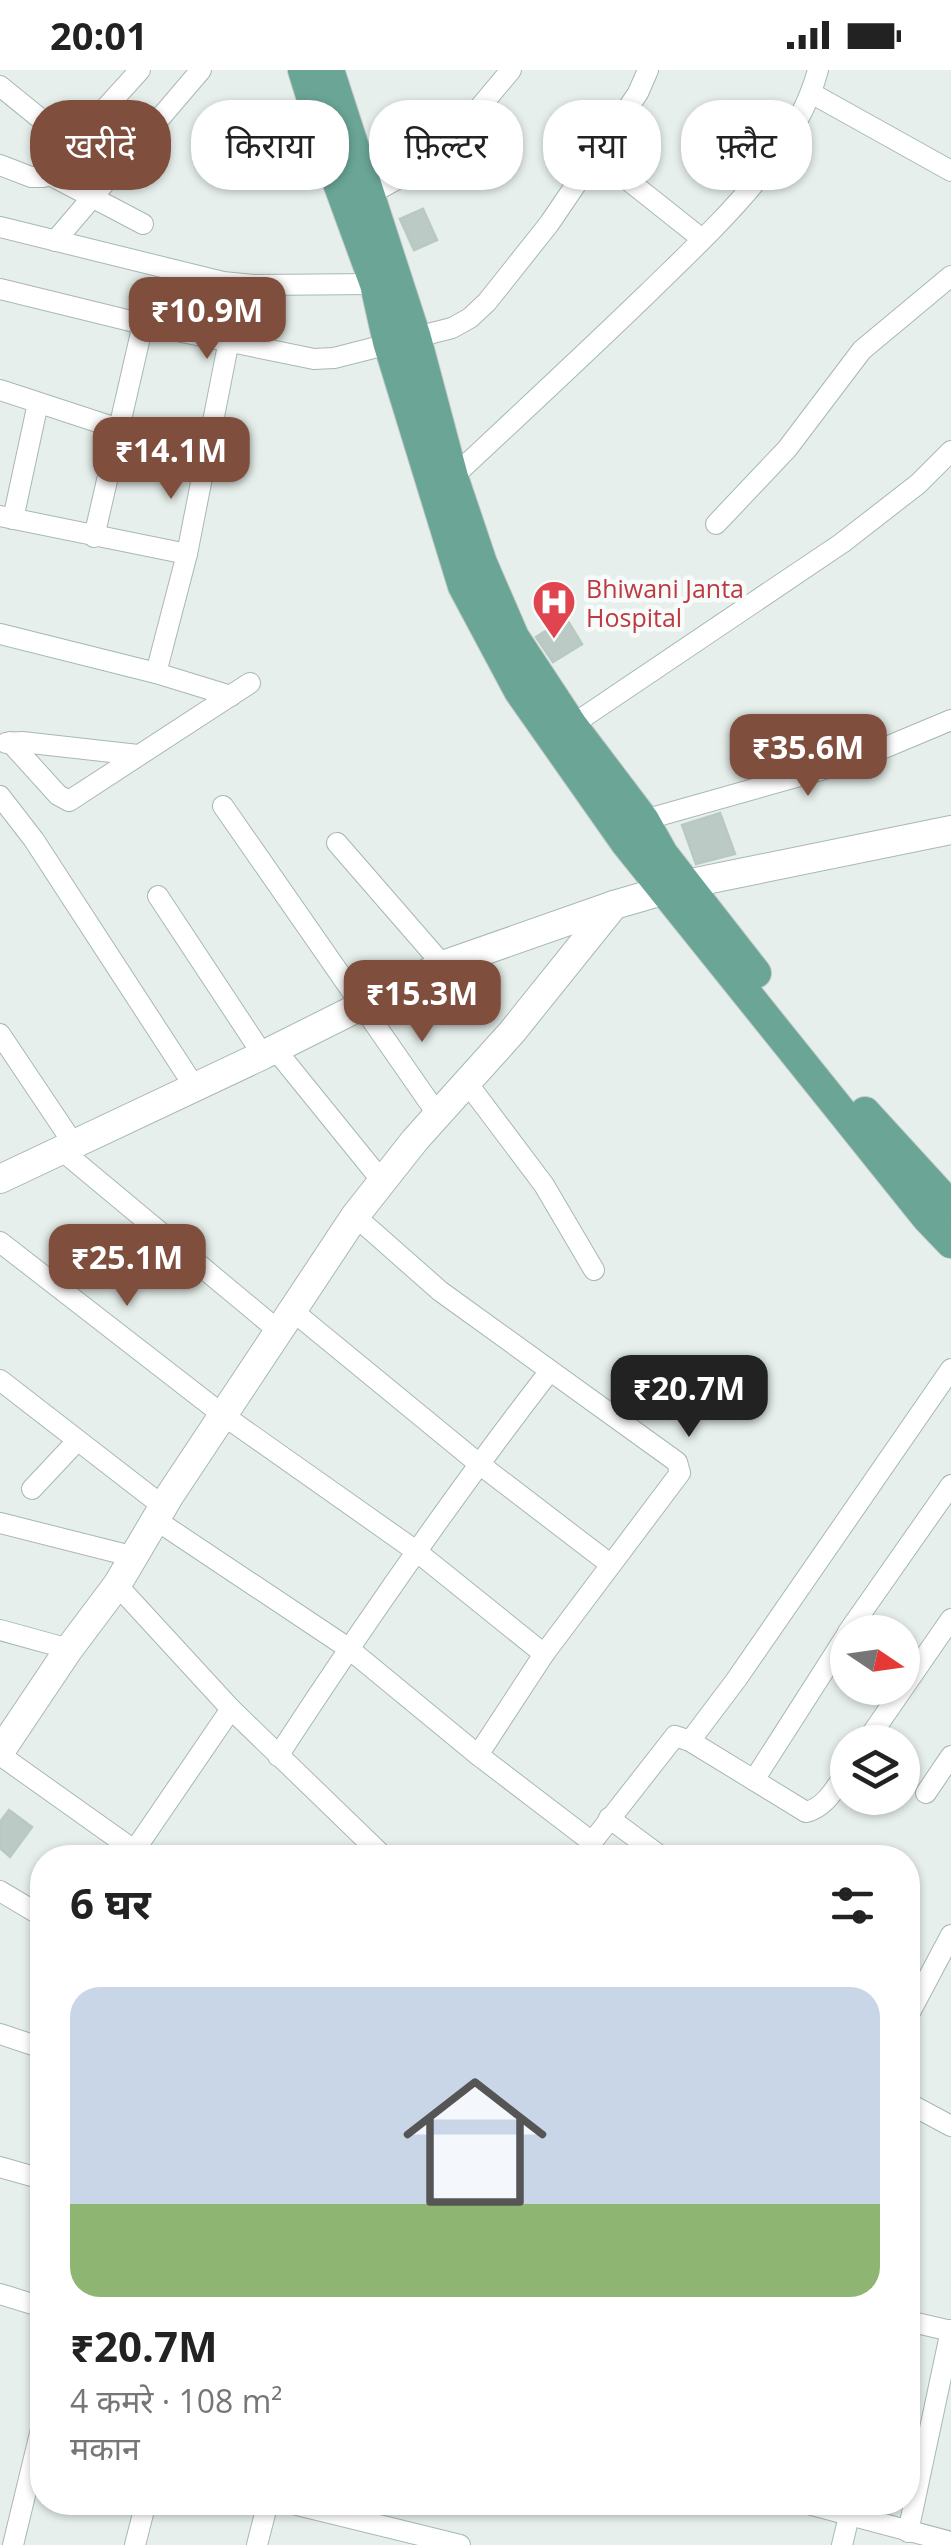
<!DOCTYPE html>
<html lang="hi">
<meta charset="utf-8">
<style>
body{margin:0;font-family:"Open Sans","Noto Sans Devanagari",sans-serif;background:#f2f2f2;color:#222;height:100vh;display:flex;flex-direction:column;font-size:38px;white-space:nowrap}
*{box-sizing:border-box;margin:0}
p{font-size:32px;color:#767676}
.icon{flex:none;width:55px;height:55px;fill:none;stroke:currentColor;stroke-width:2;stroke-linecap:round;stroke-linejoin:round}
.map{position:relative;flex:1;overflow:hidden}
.sheet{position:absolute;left:30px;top:1775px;width:890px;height:670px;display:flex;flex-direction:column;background:#fff;border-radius:40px;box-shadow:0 2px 8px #0004}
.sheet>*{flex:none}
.hud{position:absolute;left:30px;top:30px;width:892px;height:90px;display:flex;gap:20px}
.needle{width:65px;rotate:103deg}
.buttons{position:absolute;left:830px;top:1545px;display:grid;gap:20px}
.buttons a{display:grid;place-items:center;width:90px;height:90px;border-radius:50%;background:#fff;box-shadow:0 2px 8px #0004;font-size:50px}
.price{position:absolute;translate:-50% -85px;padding:0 22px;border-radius:20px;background:#804e3d;color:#fff;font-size:32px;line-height:65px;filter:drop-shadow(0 2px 5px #0008)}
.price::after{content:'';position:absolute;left:50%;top:60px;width:30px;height:22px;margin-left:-15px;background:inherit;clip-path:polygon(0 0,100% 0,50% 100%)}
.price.selected{background:#222;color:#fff}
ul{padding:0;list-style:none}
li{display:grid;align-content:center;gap:20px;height:530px;padding:0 40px}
li span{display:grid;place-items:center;height:310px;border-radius:30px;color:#555}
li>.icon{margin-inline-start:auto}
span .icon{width:180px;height:180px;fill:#fffc;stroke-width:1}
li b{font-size:42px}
h2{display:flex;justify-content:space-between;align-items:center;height:120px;padding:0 40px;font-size:42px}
.chip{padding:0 35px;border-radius:40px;background:#fff;box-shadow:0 2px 8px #0004;font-size:35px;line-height:90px}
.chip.selected{background:#804e3d;color:#fff}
.status{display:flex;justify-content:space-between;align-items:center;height:70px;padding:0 50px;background:#fff;direction:ltr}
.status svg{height:28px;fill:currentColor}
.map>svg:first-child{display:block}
</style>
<div class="status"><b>20:01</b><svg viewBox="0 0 49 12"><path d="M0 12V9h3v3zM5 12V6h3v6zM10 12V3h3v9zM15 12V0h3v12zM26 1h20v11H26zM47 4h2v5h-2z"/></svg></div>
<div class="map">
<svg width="951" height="2475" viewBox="0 0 951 2475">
<rect width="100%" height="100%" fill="#e6efeb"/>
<g fill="#bbcac4" stroke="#b8c9c2" stroke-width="2.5">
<path d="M423 139 437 170 414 180 400 149Z"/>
<path d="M566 548 582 574 553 592 536 567Z"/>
<path d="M720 743 735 784 696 794 682 755Z"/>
<path d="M9 1740 32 1757 10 1787 0 1778V1752Z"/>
</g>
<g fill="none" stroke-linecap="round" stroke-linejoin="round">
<defs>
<g id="minor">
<path d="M0 16 74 76"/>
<path d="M811 23 951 101"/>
<path d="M593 92 619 103 702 169"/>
<path d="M0 95 31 107H43L140 0"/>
<path d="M48 104 143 154"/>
<path d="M370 124 439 86 511 0"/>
<path d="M0 157 223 212 253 215 375 214"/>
<path d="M55 171 201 0"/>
<path d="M0 219 143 254 314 289 334 288 452 258 470 248 487 232 549 154 638 23 648 0"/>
<path d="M0 320 119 359"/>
<path d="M453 407C518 346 584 285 648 223 711 161 795 87 818 0"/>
<path d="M0 446 187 484"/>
<path d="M13 449 38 333"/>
<path d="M716 454 787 379 862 280 951 206"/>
<path d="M94 467 143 254"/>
<path d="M0 564 156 603 231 626"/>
<path d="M156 603 187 484 240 214"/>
<path d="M572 655 842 473 918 414 951 381"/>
<path d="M10 672 58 725 69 731 250 613"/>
<path d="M6 673 22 672 138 685"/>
<path d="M0 726 34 770 194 1016"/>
<path d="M223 736 438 1045"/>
<path d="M644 750 853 691 951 650"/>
<path d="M337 773 443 895"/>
<path d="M158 826 263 985"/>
<path d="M0 964 73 1073"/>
<path d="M275 979 382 1111"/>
<path d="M468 1014 544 1115 594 1200"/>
<path d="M59 1078 280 1262"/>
<path d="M355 1146 440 1221 677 1392 680 1403 544 1584 478 1685"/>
<path d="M0 1172 223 1345 416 1481 544 1584"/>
<path d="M294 1242 478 1393 610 1494"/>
<path d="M0 1310 164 1437"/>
<path d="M32 1419 76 1372"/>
<path d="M156 1450 348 1578 478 1685 592 1772 675 1666 690 1671 806 1742C827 1737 836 1716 848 1700"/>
<path d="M0 1453 135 1487"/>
<path d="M117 1515 231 1639 385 1788"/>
<path d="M0 1560 69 1579"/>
<path d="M848 1562 951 1415"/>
<path d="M690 1671 736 1610 951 1299"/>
<path d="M866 1672 951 1549"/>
<path d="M0 1685 145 1788"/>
<path d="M278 1686C364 1554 453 1426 549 1302"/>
<path d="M754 1710 848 1563"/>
<path d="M926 1723 951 1686"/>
<path d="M609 1748 663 1788"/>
<path d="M134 1781 231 1639"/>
<path d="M0 1821 42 1846"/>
<path d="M908 1946 951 1865"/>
<path d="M0 1964 42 1978"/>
<path d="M908 2033 951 2056"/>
<path d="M0 2097 42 2109"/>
<path d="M0 2224 42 2237"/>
<path d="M908 2251 951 2261"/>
<path d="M285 2432 460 2475"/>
<path d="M801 2432 951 2472"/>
<path d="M908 2462 951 2260"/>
<path d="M13 2475 42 2355"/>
<path d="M135 2475 146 2432"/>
<path d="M257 2475 268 2432"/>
<path d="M842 2475 852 2434"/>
</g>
<g id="tertiary">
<path d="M0 1109 263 985 443 895 614 835 686 814 951 760"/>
<path d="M0 1682 69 1579 117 1515 170 1425 355 1146 415 1070 512 962 614 835"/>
</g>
<g id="primary">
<path d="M303 0 338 113 375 214 388 272 463 516 519 621 625 772 927 1148 951 1173"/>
<path d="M329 0 416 268 453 407 482 493 514 567 572 655 644 750 663 784 756 903"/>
<path d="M865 1042 951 1136"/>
</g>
</defs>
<use href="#minor" stroke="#a8b8b2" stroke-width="22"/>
<use href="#tertiary" stroke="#a8b8b2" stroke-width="30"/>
<use href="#primary" stroke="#c2cac8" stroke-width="32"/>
<use href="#minor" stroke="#fff" stroke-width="20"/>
<use href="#tertiary" stroke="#fff" stroke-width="28"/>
<use href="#primary" stroke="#6aa596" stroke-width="30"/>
</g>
<defs>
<symbol id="hospital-pin" viewBox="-11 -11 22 30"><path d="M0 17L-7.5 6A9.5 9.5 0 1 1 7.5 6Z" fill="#e0444e" stroke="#f7fbf9"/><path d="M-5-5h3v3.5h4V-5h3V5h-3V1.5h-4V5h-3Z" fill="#fff"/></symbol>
</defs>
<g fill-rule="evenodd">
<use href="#hospital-pin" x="529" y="507" width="50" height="68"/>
</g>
<g text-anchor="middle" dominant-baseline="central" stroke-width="9" stroke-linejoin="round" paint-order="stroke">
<g font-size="25" fill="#be3a42" stroke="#f7fbf9" text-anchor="start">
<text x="586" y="518">Bhiwani Janta<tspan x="586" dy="29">Hospital</tspan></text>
</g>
</g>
</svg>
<div class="buttons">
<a><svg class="needle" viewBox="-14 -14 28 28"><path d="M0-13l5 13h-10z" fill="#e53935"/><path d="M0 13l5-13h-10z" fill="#767676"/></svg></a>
<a><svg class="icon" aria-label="layers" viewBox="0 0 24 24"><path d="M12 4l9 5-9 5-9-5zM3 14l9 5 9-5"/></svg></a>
</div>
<b class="price" style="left:207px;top:292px">₹10.9M</b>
<b class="price" style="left:171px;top:432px">₹14.1M</b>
<b class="price" style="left:808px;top:729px">₹35.6M</b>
<b class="price" style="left:422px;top:975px">₹15.3M</b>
<b class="price" style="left:127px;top:1239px">₹25.1M</b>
<b class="price selected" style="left:689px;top:1370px">₹20.7M</b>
<div class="hud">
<a class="chip selected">खरीदें</a>
<a class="chip">किराया</a>
<a class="chip">फ़िल्टर</a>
<a class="chip">नया</a>
<a class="chip">फ़्लैट</a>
</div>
<section class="sheet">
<h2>6 घर<svg class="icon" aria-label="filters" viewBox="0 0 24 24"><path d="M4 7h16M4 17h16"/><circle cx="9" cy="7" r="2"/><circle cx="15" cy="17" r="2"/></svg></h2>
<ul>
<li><span style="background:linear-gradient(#c9d6e8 70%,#8fb573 0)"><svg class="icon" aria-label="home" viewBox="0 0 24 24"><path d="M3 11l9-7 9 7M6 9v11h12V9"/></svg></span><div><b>₹20.7M</b><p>4 कमरे · 108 m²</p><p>मकान</p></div></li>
</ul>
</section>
</div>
